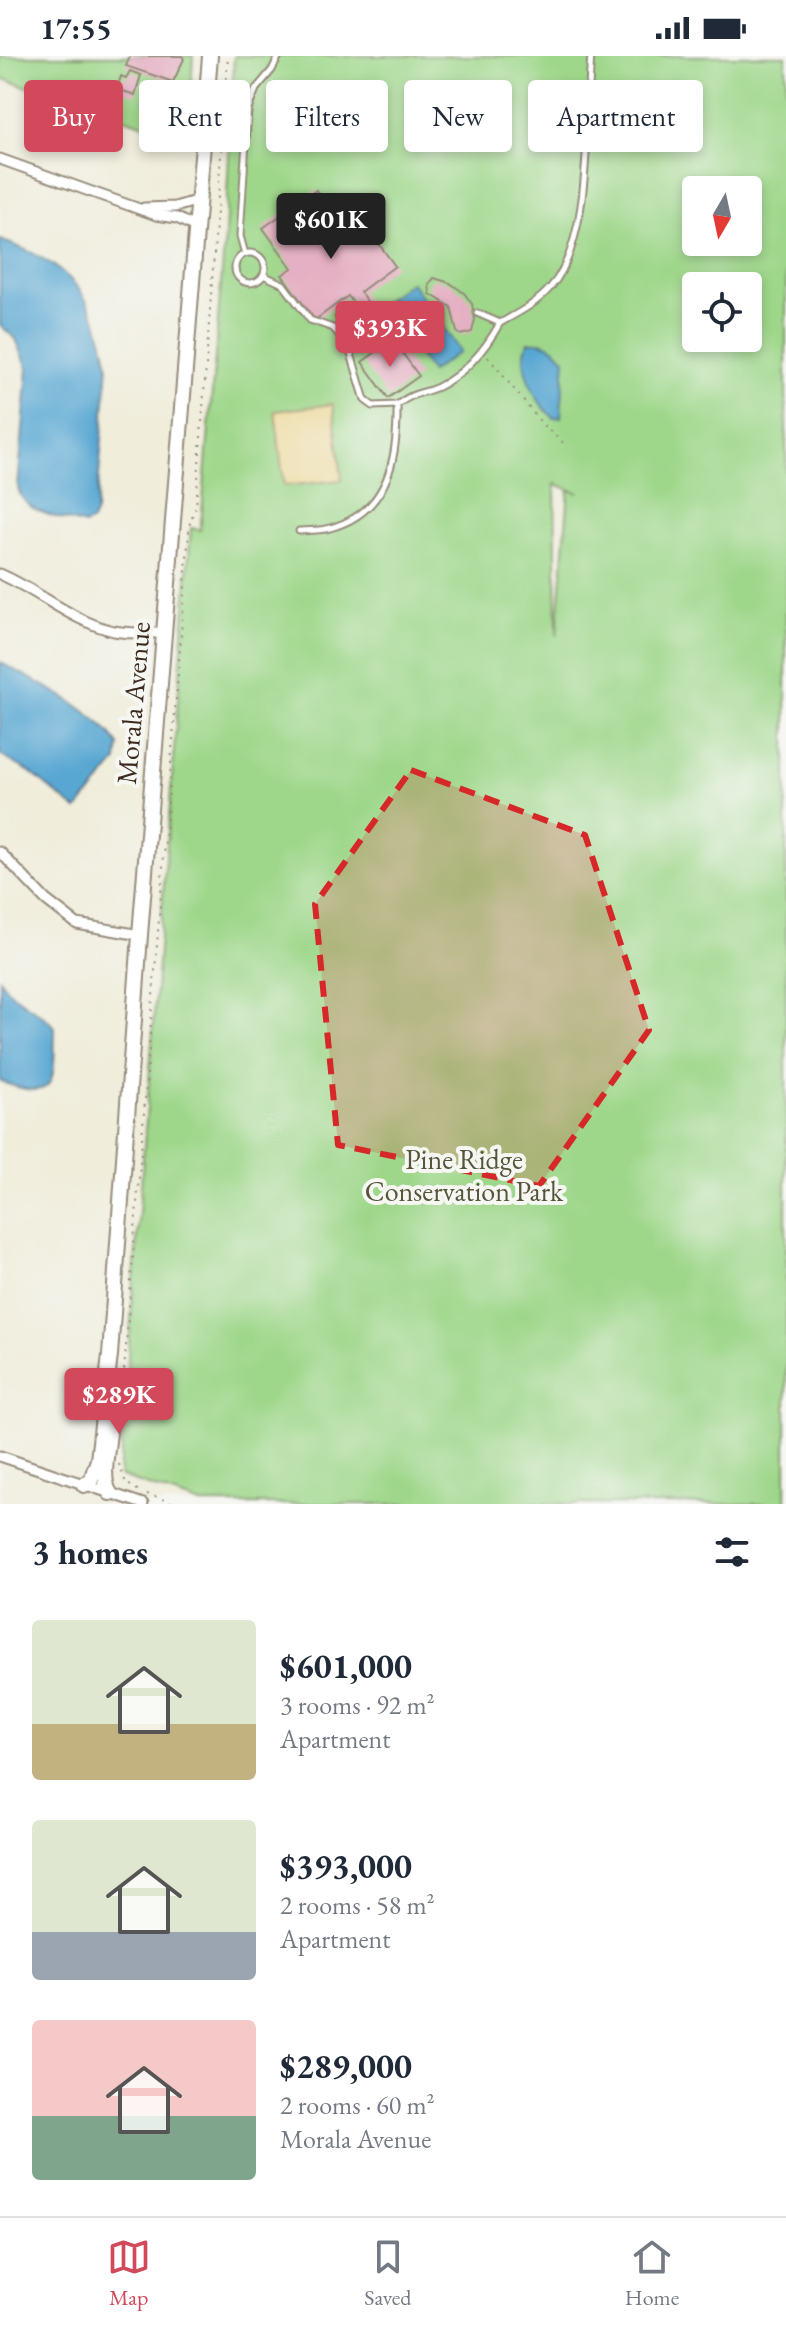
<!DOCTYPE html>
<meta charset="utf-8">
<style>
body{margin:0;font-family:"EB Garamond",serif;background:#f6f6f7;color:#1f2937;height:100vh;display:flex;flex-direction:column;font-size:30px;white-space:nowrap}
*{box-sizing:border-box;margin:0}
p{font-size:26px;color:#747a83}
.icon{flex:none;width:44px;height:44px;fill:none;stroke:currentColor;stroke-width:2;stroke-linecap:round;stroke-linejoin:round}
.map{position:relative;height:1448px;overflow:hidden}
.drawer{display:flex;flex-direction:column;background:#fff;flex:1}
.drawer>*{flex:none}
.hud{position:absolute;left:24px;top:24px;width:738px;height:72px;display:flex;gap:16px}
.needle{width:52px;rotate:189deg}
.controls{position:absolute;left:682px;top:120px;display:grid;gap:16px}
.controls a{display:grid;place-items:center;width:80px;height:80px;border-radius:8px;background:#fff;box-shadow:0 4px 12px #0003;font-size:40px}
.price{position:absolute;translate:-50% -68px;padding:0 18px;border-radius:8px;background:#d1495b;color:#fff;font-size:26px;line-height:52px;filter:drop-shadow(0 2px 4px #0008)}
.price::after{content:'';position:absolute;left:50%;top:48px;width:24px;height:18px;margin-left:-12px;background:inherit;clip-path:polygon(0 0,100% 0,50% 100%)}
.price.current{background:#222;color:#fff}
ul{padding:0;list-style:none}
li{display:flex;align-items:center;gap:24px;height:200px;padding:0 32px}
li span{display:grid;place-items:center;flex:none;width:224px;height:160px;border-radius:8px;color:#555}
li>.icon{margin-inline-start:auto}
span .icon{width:96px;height:96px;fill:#fffc;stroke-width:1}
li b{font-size:34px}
h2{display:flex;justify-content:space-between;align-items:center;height:96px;padding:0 32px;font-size:34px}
.tag{padding:0 28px;border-radius:8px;background:#fff;box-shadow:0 4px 12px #0003;font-size:28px;line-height:72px}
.tag.current{background:#d1495b;color:#fff}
.status{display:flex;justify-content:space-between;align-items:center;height:56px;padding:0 40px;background:#fff;direction:ltr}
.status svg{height:22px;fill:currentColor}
.tab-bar{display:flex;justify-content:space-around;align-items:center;height:112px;border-top:2px solid #e0e1e3;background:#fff;font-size:22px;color:#747a83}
.tab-bar a{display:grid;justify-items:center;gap:4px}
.tab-bar .current{color:#d1495b}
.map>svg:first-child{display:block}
</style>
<div class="status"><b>17:55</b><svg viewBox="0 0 49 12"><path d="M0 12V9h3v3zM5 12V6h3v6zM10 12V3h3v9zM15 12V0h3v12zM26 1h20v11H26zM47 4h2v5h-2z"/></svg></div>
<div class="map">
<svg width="786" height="1448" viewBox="0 0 786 1448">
<rect width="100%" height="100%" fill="#f6f6f2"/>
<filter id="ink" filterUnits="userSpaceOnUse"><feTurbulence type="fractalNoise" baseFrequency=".0125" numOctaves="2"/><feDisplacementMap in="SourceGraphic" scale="16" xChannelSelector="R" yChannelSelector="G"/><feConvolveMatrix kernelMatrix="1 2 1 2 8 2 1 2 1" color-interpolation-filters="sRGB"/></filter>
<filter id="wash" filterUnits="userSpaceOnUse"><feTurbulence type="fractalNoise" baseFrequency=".006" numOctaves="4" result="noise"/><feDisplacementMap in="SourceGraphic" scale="32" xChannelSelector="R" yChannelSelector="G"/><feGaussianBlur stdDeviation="1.8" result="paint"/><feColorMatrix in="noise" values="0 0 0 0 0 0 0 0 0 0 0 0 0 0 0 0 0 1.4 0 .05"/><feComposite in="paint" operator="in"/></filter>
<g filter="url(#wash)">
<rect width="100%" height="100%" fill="#f0eddb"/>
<g fill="#9ed78a" stroke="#6c8054" stroke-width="2" fill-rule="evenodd">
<path d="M0 0H193L188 83 0 22Z"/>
<path d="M234 0H786V1448H201L119 1420 191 472 200 474 202 457 225 179ZM696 134H748V186H696ZM696 230H748V282H696ZM555 428 579 437 569 434 557 580Z"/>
</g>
<path fill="#eeda9e" stroke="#94825e" stroke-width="2" d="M333 348 342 424 284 430 275 355Z"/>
<g fill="#59a7d3" stroke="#4a6878" stroke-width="2">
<path d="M0 184C67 206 96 238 108 309L96 456 92 465 85 469C61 461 23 459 18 431L28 312 16 283 0 269Z"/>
<path d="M411 226 460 295 431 316 381 248Z"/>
<path d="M529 286C545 284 556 291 565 303L561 361 554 362C536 347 515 308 529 286Z"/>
<path d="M0 606C41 629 92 650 119 689L117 705 77 754 30 716 0 699Z"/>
<path d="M0 923C14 946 38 952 55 971 53 1020 62 1050 0 1025Z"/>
</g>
<g id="blocks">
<g fill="#e5b0c3">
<path d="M130 0H182L184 3 173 26 126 10Z"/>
<path d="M130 15 141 19 135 39 117 33 121 20 126 22Z"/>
<path d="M316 134 329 151 344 140 395 210 360 236 386 271 358 292 335 261 354 248 348 240 315 264 282 219 292 212 263 172Z"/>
<path d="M434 222 450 227 464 237 472 248 475 263 472 276 461 279 457 276 451 251 430 238 429 228Z"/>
<path d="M393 284 419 320 388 342 362 306Z"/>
</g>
</g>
</g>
<g filter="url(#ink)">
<use href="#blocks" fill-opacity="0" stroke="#968c7c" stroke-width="2"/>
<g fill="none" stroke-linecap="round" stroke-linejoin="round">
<defs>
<g id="lane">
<circle cx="250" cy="212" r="15"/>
<path d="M245 198 240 180 248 53 256 33 272 14 279 0"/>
<path d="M263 219 283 228 310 264 333 272 348 288 365 344 373 350 397 349"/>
<path d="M477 257 500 267C518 257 536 248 550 232 593 184 585 64 591 0"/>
<path d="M299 475C309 474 321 475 330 472 389 456 398 402 397 349 415 335 420 339 438 331 466 317 485 294 500 267"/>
</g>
<g id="street">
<path d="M0 103 156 159 177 162 197 172"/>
<path d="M144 152 175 151 199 144"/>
<path d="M0 518C39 535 73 566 114 575 131 578 148 577 165 577"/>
<path d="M0 796 46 844 77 868 140 879"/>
<path d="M0 1400 143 1448"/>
</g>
<g id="secondary">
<path d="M110 1363C110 1384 99 1422 110 1437"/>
<path d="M84 1429 91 1424 98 1404 110 1299 140 879 210 0"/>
</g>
</defs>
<use href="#lane" stroke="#968c7c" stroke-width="9"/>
<use href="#street" stroke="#968c7c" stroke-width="13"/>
<use href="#secondary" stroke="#968c7c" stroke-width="18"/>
<g stroke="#968c7c" stroke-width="2" stroke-dasharray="2 6" stroke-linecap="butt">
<path d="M488 301 543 369 567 390"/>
<path d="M121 1354 188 488 190 466 196 451 228 0"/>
<path d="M119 1408 126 1427 141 1436"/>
<path d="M147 1438 176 1448"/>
</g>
<use href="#lane" stroke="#fff" stroke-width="5"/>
<use href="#street" stroke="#fff" stroke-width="9"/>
<use href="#secondary" stroke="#fff" stroke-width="14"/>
</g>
</g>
<path fill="#d62828" fill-opacity="0.2" stroke="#d62828" stroke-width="6" stroke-dasharray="16 10" stroke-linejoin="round" d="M411 714 585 779 649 974 539 1130 338 1089 315 848Z"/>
<g text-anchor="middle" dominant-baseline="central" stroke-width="8" stroke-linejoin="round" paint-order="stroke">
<g font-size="28" fill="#3b2a1e" stroke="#f6f6f2">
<text transform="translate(133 647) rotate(-85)">Morala Avenue</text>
</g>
<g font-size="28" fill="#545539" stroke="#f6f6f2">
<text x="464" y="1103">Pine Ridge<tspan x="464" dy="32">Conservation Park</tspan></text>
</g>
</g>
</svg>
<div class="controls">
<a><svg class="needle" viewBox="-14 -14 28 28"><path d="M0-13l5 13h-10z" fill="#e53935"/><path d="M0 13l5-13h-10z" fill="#747a83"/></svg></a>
<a><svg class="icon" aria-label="locate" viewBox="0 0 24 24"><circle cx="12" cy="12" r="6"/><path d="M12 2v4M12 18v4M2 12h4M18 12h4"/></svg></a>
</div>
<b class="price current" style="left:331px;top:205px">$601K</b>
<b class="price" style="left:390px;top:313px">$393K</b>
<b class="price" style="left:119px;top:1380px">$289K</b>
<div class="hud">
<a class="tag current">Buy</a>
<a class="tag">Rent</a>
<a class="tag">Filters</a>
<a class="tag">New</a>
<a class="tag">Apartment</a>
</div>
</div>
<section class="drawer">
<h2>3 homes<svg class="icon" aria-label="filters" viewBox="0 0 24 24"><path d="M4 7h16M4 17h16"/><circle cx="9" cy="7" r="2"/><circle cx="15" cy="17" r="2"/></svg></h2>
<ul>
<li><span style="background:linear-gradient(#dfe7d0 65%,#c2b280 0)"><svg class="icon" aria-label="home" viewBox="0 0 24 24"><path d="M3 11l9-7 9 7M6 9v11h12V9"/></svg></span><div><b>$601,000</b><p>3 rooms · 92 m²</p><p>Apartment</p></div></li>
<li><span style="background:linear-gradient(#dfe7d0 70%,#9aa5b1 0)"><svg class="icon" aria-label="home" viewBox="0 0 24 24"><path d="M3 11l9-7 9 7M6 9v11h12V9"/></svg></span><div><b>$393,000</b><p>2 rooms · 58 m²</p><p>Apartment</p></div></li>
<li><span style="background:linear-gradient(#f6c9c9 60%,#7fa58c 0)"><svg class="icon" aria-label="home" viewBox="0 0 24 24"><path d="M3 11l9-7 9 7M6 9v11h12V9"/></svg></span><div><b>$289,000</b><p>2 rooms · 60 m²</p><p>Morala Avenue</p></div></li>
</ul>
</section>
<nav class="tab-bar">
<a class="current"><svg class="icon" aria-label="map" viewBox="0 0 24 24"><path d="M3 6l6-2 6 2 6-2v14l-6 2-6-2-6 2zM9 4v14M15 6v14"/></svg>Map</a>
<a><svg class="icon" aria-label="saved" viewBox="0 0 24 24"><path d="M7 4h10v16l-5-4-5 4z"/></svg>Saved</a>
<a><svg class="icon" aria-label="home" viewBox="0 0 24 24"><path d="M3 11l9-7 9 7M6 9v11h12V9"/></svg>Home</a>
</nav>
